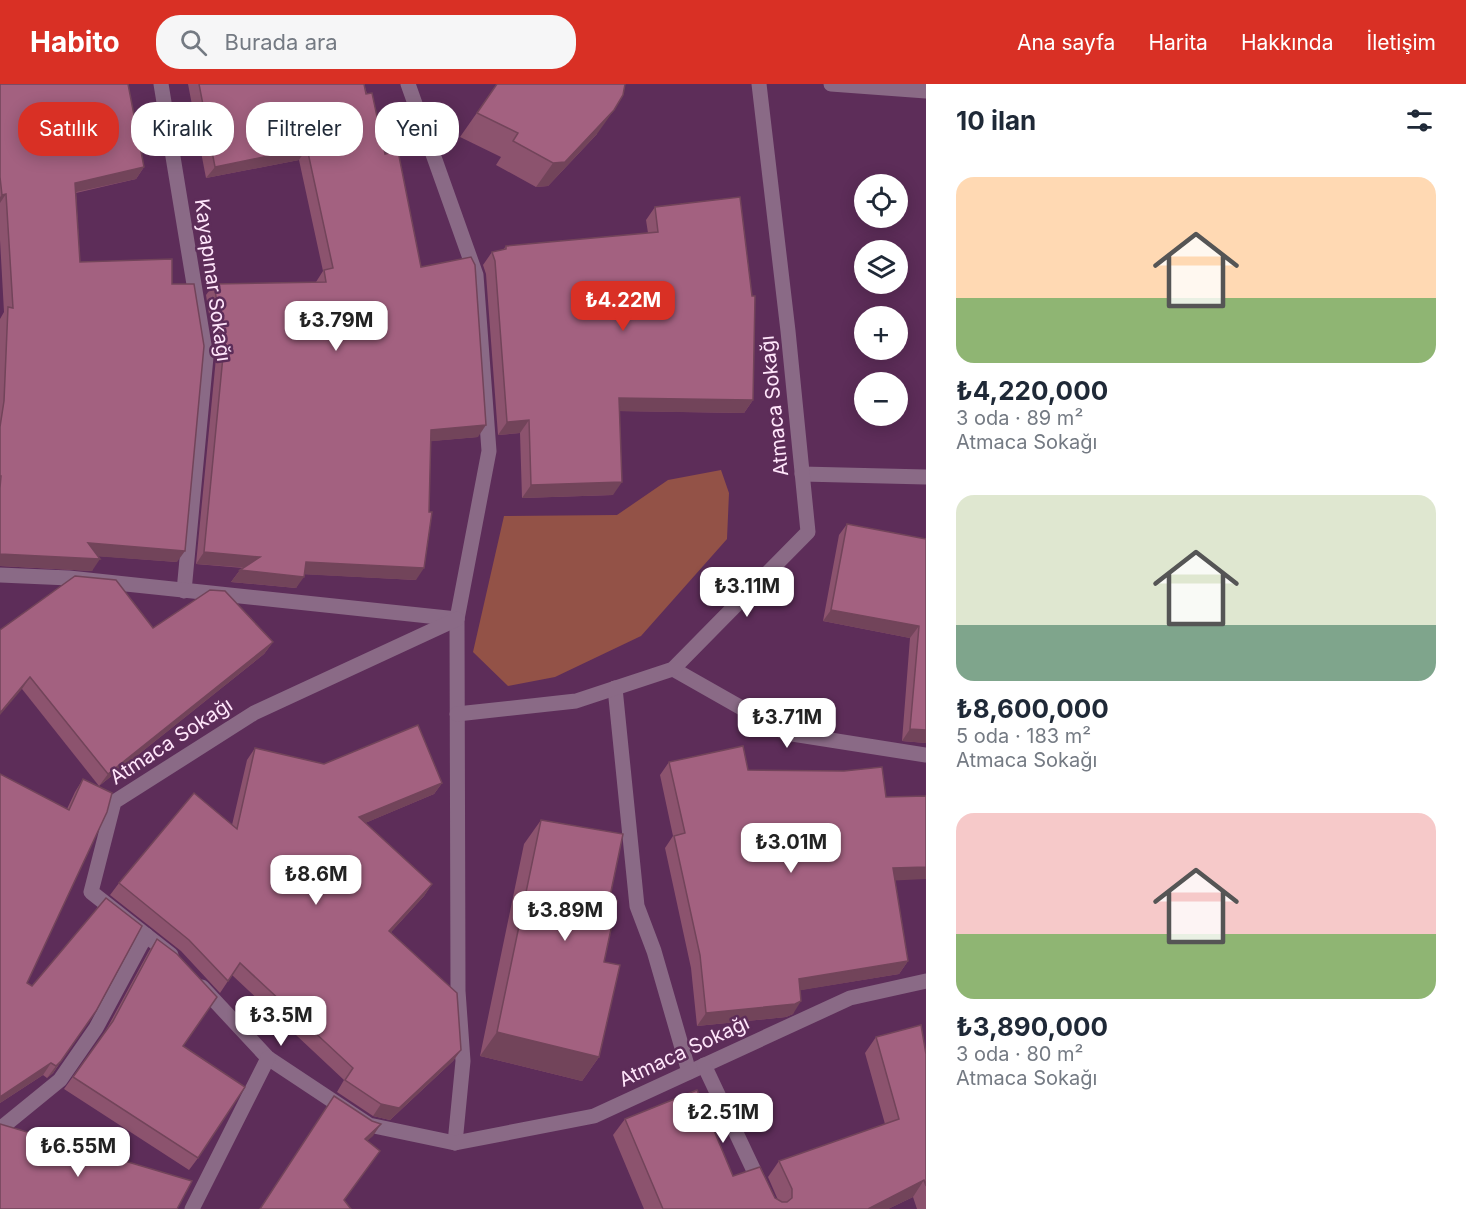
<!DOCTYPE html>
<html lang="tr">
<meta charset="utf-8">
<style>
body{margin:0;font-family:Inter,sans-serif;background:#f6f6f7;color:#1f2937;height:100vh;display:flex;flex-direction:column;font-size:22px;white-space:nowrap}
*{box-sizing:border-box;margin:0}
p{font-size:20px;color:#747a83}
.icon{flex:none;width:33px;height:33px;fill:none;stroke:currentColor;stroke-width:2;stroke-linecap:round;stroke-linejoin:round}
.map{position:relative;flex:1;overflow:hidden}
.side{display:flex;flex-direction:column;background:#fff;width:540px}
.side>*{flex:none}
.hud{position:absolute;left:18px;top:18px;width:570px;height:54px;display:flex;gap:12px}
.controls{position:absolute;left:854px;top:90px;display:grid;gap:12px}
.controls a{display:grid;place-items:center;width:54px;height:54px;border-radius:50%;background:#fff;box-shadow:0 3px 15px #0003;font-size:30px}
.price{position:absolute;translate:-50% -51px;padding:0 14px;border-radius:12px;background:#fff;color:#222;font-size:20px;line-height:39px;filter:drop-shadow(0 2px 3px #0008)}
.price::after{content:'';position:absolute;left:50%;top:36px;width:18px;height:14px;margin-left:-9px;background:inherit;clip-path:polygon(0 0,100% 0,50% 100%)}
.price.current{background:#d93025;color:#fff}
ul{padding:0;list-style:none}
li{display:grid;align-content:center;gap:12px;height:318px;padding:0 30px}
li span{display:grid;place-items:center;height:186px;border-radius:18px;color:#555}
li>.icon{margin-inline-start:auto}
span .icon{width:108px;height:108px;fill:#fffc;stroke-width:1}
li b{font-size:26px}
h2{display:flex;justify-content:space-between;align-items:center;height:72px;padding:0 30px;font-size:26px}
.chip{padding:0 21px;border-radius:24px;background:#fff;box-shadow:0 3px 15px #0003;font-size:21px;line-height:54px}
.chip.current{background:#d93025;color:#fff}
header{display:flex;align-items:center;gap:36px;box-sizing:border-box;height:84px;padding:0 30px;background:#d93025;color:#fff}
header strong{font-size:28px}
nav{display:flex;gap:33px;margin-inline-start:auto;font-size:21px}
.search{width:420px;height:54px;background:#f6f6f7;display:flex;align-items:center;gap:15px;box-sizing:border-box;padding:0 21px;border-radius:24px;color:#747a83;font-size:22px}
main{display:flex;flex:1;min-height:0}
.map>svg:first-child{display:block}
</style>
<header>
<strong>Habito</strong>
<div class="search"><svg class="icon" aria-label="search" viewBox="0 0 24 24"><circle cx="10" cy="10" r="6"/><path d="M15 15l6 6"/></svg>Burada ara</div>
<nav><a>Ana sayfa</a><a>Harita</a><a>Hakkında</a><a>İletişim</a></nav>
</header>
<main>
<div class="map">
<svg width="926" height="1125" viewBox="0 0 926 1125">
<rect width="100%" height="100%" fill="#5d2d59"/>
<path fill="#935247" d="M721 386 729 409 727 455 641 552 555 593 508 602 473 568 504 432 617 431 668 396Z"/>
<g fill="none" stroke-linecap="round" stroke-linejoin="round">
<g stroke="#8a6a86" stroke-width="15">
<path d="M161 0 206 273 184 507"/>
<path d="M408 0 476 191 489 367 457 535 458 907 463 977 455 1059"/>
<path d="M831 0 926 7"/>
<path d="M802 390 926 393"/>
<path d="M0 491 69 494 457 535"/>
<path d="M673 585 786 649 926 671"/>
<path d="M615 604 637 822 654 867 689 988"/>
<path d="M457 630 576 617 673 585 808 448 788 247 759 0"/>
<path d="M171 871 91 808 114 718 254 629 457 535"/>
<path d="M202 903 268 974 369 1041 455 1059 594 1032 850 914 926 897"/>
<path d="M704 981 772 1125"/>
<path d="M0 1045 60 996 96 944 146 851"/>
<path d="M192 1125 268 974"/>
</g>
</g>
<g fill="#8c536e">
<path d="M0 0 144 83 136 95 76 109 80 178 177 478 98 472 92 487 0 482V235L4 228 0 156Z"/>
<path d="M188 0H364L385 70 421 183 478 353 431 357 416 496 304 490 296 504 231 498 240 486 243 484 196 480 216 274 206 211 214 200 316 198 323 187 299 76 206 94Z"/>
<path d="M497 0 597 50 548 102 536 103 496 81 501 73 460 53Z"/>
<path d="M655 123 753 316 744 329 620 327 613 411 522 414 520 349 498 351 486 190 483 181 492 168 503 166 506 162 648 149 646 136Z"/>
<path d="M847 440 926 455V659L902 657 910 554 823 537 839 451Z"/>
<path d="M153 544 273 558 264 570 99 702 22 605 0 546Z"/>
<path d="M255 664 324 680 442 699 434 710 365 739 432 800 424 812 391 848 461 966 453 977 390 1036 373 1032 337 1008 344 996 232 891 220 909 181 867 110 811 119 799 232 741 247 676Z"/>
<path d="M669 678 748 686 895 796 908 877 899 890 800 906 793 930 786 933 697 942 691 884 665 764 673 752 660 691Z"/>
<path d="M0 690 67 725 75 708 83 695 112 709 107 728 27 899 32 902 106 814 142 842 96 927 53 989 47 994 43 991 0 1019Z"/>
<path d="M541 736 609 817 604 878 599 973 582 997 480 972 524 760Z"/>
<path d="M157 855 183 962 198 1074 189 1086 64 1005 105 948 149 867Z"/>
<path d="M876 953 926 970V1125H917L913 1113 888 1125H644L613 1051 625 1035 778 1116 768 1093 779 1077 885 1040 865 969Z"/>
</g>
<g fill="#72445a">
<path d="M614 26 597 50 548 102 536 103 553 79Z"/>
<path d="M307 64 299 76 206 94 215 83Z"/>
<path d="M144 83 136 95 67 110 75 99Z"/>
<path d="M6 110 0 119V113L2 111Z"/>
<path d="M619 314 753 316 744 329 610 327Z"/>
<path d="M529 336 520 349 498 351 507 338Z"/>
<path d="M486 341 478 353 423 358 431 346Z"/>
<path d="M622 398 613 411 522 414 531 401Z"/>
<path d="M88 459 185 467 177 478 79 471Z"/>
<path d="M204 468 260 473 251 484 196 480Z"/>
<path d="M0 470 100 475 92 487 0 482Z"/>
<path d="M306 478 424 484 416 496 298 490Z"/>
<path d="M240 486 304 493 296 504 231 498Z"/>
<path d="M831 526 919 542 910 554 823 537Z"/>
<path d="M273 558 264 570 99 702 108 690Z"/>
<path d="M30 593 22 605 0 631V629Z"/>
<path d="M910 645 926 646V659L902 657Z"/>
<path d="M442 699 434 710 351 745 359 733Z"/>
<path d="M926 783V795L884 797 893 784Z"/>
<path d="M432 800 424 812 381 859 389 847Z"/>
<path d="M908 877 899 890 790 908 799 895Z"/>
<path d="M801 917 793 930 786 933 697 942 706 929Z"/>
<path d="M497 948 599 973 582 997 480 972Z"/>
<path d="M461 966 453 977 390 1036 373 1032 381 1020Z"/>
<path d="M61 977 53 989 47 994 56 982Z"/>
<path d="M51 979 43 991 0 1019V1013Z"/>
<path d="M381 1040 373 1052 357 1066 365 1055Z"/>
<path d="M924 1096 913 1113 888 1125H868Z"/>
</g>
<g fill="#a36180" stroke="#72445a" stroke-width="1.5">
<path d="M0 0H128L144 83 75 99 80 178 172 175V200H194L204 262 185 467 88 459 100 475 0 470V404L1 392H0V343L4 317 8 223 13 224 6 110 2 111 0 93Z"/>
<path d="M199 0H364L366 10 372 9 385 70 398 67 421 183 471 173 475 181 486 341 431 346 429 428H432L424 484 306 478 304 493 240 486 260 473 204 468 224 262 214 200 326 198 324 186 333 184 307 64 215 83Z"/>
<path d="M497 0H625L623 11 614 26 565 78 553 79 513 57 518 49 477 29Z"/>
<path d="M740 113 752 212H755L753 316 619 314 622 398 531 401 529 336 507 338 495 177 492 168 506 165V162L658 148 655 123Z"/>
<path d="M847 440 926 455V646L910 645 919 542 831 526Z"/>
<path d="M75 492 116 496 153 544 210 506 225 507 273 558 108 690 30 593 0 629V546Z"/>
<path d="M418 641 442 699 359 733 432 800 389 847 457 909 461 966 399 1024 381 1020 345 996 353 984 240 879 228 897 189 856 119 799 194 709 237 745 255 664 324 680Z"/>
<path d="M743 662 748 686 844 687 882 683 886 713 926 712V783L893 784 908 877 799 895 801 917 795 920 706 929 700 871 674 752 685 749 669 678Z"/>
<path d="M0 690 69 726 83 695 112 709 107 728 27 899 32 902 106 814 142 842 96 927 61 977 56 982 51 979 0 1013Z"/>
<path d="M541 736 623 750 609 817H617L604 878 620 881 599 973 497 948Z"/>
<path d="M157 855 177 870 217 913 183 962 245 1003 198 1074 73 993 113 937Z"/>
<path d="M921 941 926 970V1102L924 1096 868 1125H663L625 1035 697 1006 733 1092 760 1083 775 1114 782 1118H787L792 1114V1105L779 1077 899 1035 876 953Z"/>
<path d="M334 1012 372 1037 381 1040 365 1055 380 1067 344 1116 351 1125H260Z"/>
<path d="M0 1040 192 1097 177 1125H0Z"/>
</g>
<g text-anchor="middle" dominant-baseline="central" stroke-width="5" stroke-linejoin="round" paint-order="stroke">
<g font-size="20" fill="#ffe6fb" stroke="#5d2d59">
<text transform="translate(213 196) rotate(82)">Kayapınar Sokağı</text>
<text transform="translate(774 322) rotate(-96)">Atmaca Sokağı</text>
<text transform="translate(171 657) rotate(-33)">Atmaca Sokağı</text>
<text transform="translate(684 967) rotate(-25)">Atmaca Sokağı</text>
</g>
</g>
</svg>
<div class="controls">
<a><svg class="icon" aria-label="locate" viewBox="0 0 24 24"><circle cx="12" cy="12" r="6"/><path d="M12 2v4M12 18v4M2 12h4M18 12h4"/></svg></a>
<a><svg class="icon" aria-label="layers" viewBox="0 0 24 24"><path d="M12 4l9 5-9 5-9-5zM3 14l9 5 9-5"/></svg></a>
<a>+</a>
<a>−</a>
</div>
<b class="price current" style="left:623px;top:248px">₺4.22M</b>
<b class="price" style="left:336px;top:268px">₺3.79M</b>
<b class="price" style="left:747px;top:534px">₺3.11M</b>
<b class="price" style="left:787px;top:665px">₺3.71M</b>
<b class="price" style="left:791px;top:790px">₺3.01M</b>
<b class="price" style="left:316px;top:822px">₺8.6M</b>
<b class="price" style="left:565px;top:858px">₺3.89M</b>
<b class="price" style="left:281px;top:963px">₺3.5M</b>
<b class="price" style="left:723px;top:1060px">₺2.51M</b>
<b class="price" style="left:78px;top:1094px">₺6.55M</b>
<div class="hud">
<a class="chip current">Satılık</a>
<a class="chip">Kiralık</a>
<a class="chip">Filtreler</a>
<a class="chip">Yeni</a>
</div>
</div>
<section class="side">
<h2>10 ilan<svg class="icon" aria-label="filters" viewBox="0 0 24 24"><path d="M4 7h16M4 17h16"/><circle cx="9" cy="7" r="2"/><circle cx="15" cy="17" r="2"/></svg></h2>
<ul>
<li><span style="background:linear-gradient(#ffd9b3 65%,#8fb573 0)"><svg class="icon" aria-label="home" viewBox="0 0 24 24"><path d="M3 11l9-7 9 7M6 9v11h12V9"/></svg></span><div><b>₺4,220,000</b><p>3 oda · 89 m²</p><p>Atmaca Sokağı</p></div></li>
<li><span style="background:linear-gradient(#dfe7d0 70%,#7fa58c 0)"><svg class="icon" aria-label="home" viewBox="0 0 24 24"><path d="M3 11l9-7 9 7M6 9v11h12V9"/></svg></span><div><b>₺8,600,000</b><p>5 oda · 183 m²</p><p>Atmaca Sokağı</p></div></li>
<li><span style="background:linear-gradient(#f6c9c9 65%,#8fb573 0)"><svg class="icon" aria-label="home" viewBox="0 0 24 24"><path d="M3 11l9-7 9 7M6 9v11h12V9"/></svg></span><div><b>₺3,890,000</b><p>3 oda · 80 m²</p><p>Atmaca Sokağı</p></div></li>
</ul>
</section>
</main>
